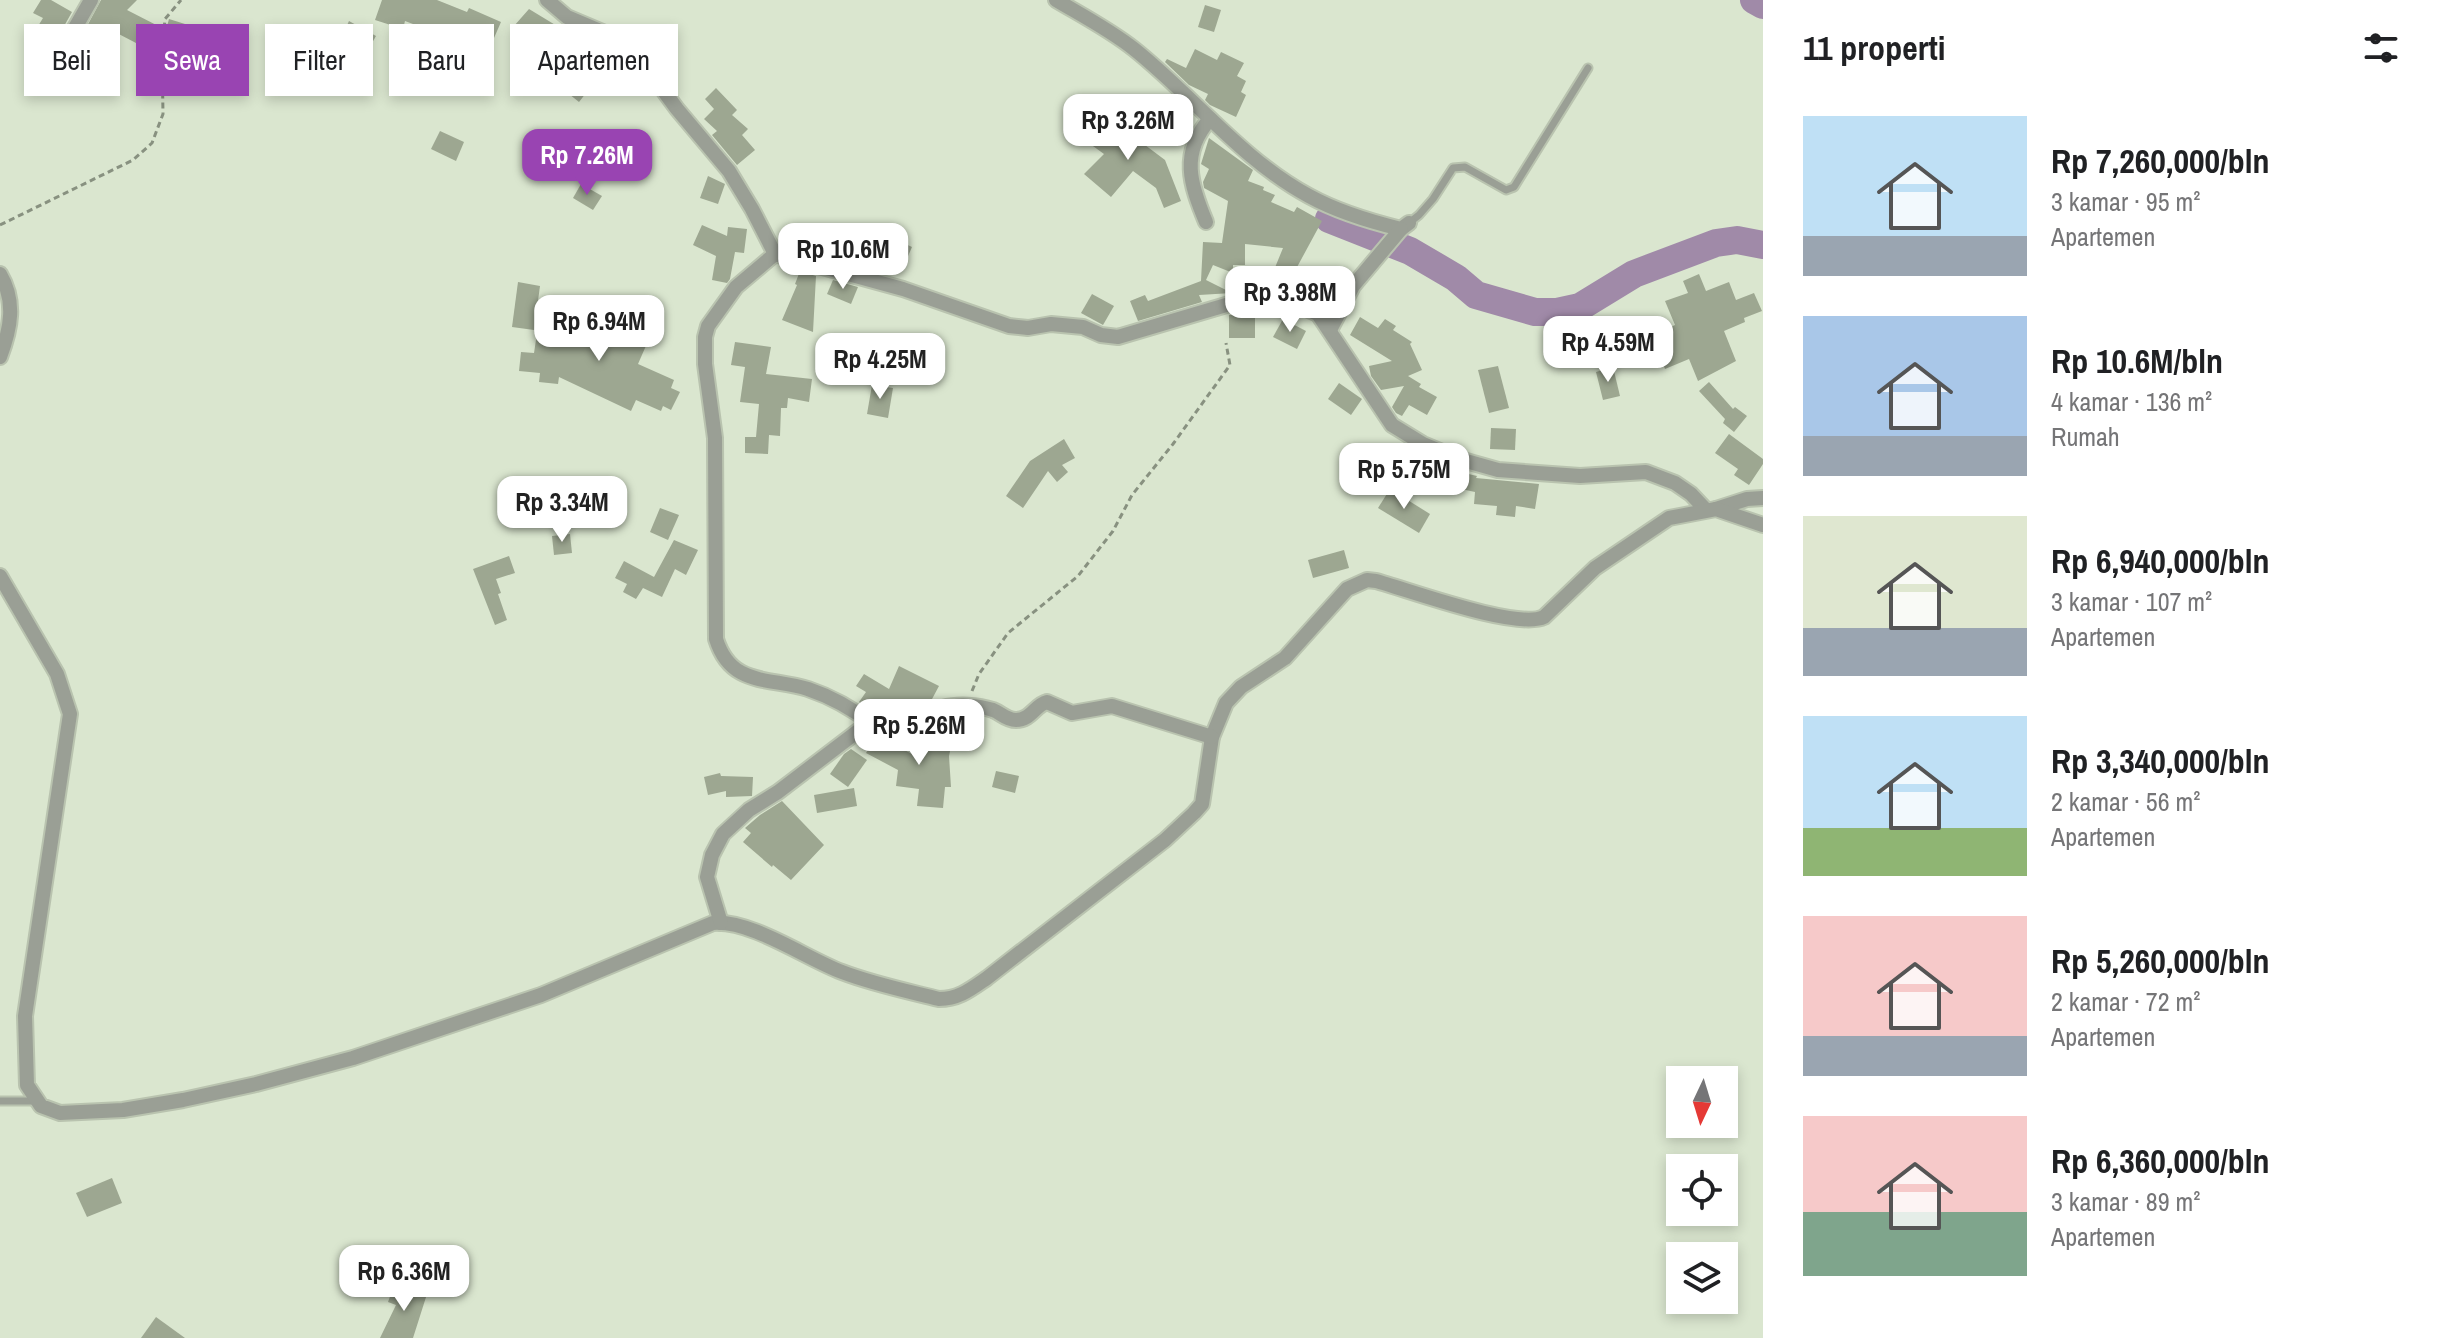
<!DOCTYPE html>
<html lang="id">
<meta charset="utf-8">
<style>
body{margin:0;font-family:"Archivo Narrow",sans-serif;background:#f6f6f6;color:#202124;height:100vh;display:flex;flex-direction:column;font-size:30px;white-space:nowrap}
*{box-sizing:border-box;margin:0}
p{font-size:26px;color:#757577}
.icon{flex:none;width:44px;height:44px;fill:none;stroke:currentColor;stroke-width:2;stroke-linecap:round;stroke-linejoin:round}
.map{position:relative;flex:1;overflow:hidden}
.sheet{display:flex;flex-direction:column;background:#fff;width:680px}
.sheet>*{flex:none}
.guide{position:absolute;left:24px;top:24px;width:760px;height:72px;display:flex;gap:16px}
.needle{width:52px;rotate:184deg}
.buttons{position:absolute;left:1666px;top:1066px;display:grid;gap:16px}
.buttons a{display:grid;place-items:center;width:72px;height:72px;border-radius:0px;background:#fff;box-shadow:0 4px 12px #0003;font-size:40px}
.price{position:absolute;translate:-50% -68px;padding:0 18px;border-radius:16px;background:#fff;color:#222;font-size:26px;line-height:52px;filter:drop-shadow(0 2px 4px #0008)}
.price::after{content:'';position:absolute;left:50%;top:48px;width:24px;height:18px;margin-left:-12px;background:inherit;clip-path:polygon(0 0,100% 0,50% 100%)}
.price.current{background:#9944b2;color:#fff}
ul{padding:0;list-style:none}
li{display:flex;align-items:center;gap:24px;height:200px;padding:0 40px}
li span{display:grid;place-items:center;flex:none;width:224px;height:160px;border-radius:0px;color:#555}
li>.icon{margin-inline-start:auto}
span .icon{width:96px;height:96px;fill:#fffc;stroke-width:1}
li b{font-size:34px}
h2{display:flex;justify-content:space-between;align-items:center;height:96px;padding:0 40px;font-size:34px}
.pill{padding:0 28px;border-radius:0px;background:#fff;box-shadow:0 4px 12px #0003;font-size:28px;line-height:72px}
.pill.current{background:#9944b2;color:#fff}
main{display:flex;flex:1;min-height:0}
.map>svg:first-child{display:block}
</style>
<main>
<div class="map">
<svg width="1763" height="1338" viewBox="0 0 1763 1338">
<rect width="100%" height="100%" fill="#dae6cf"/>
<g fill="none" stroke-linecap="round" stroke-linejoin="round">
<g stroke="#a08aa8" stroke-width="28">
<path d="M1754 0 1763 5"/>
<path d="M1329 219 1410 251 1456 278 1476 295 1535 312H1557L1580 307 1634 274 1716 243 1737 240 1763 245"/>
</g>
</g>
<g fill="#9da791">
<path d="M41 0H51L72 12 54 44 51 43 50 46 32 36 43 18 33 13Z"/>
<path d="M101 0H137L127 10 166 30 169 19 185 24 183 30 209 48 191 75 151 46 149 48 138 41 136 43 113 31 110 34 107 32 89 64 72 54Z"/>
<path d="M382 0H437L467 12 469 8 501 22 494 38 472 29 475 60 466 61 467 69 432 73 429 30 405 21 403 29 375 20Z"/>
<path d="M1205 5 1221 10 1214 32 1198 27Z"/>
<path d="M529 9 557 26 542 50 570 75 572 73 590 88 579 102 534 66 527 78 510 67 528 38 514 26Z"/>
<path d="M349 21 376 36 368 50 373 53 366 65 361 62 357 70 341 61 332 77 318 69 330 48 316 40 325 24 343 34Z"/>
<path d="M1195 49 1217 60 1221 52 1244 63 1237 76 1246 81 1241 92 1246 95 1236 117 1210 105 1205 100 1208 94 1189 85 1165 62 1167 59 1186 68Z"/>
<path d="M295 65 310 73 299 95 283 87Z"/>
<path d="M716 88 737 110 732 115 748 129 742 135 755 150 737 165 712 135 717 131 704 119 714 109 705 99Z"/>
<path d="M1105 115 1165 160 1181 201 1164 208 1156 188 1133 171 1111 197 1084 174 1104 154 1086 141Z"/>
<path d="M440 131 464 142 456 161 431 149Z"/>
<path d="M622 136 639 144 621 180 603 172Z"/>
<path d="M1209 138 1253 170 1248 181 1264 187 1263 190 1275 195 1271 202 1294 212 1297 207 1322 221 1296 269 1300 271 1290 292 1267 287 1283 248 1245 244V265H1233V273L1213 265 1206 280 1232 293 1199 295 1202 302 1138 321 1130 301 1145 295 1148 301 1201 281 1203 242 1222 243 1228 201 1204 188 1203 182 1209 169 1201 164Z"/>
<path d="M708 176 725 184 718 204 700 198Z"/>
<path d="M581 184 602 196 593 210 573 198Z"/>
<path d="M702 225 727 236 728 227 747 229 744 253 735 252 730 279 727 283 712 280 716 256 693 245Z"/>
<path d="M816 228H819L817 255 799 250 800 229 815 230Z"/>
<path d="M897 240 912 247 901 272 886 265Z"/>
<path d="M844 251 883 264 880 272 840 261Z"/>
<path d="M800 271 816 276 813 332 782 320 797 285 795 284Z"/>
<path d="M1699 274 1706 291 1729 282 1736 300 1754 293 1762 311 1744 318 1745 322 1724 331 1736 361 1698 381 1689 359 1665 369 1652 335 1675 325 1665 301 1688 293 1683 281Z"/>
<path d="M833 280 858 287 851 304 827 294Z"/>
<path d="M518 282 540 286 534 330 512 327Z"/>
<path d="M1092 294 1114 306 1103 325 1081 313Z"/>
<path d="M1255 314V338H1229V315Z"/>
<path d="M1360 317 1378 328 1385 319 1396 326 1393 330 1412 342 1410 344 1422 370 1408 376 1421 384 1419 387 1437 397 1427 415 1409 405 1402 416 1396 413 1392 407 1404 386 1381 390 1371 376 1369 366 1392 361 1350 335Z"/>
<path d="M589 318 632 338 638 326 652 332 638 364 674 380 671 388 680 392 671 410 663 406 661 411 636 400 631 411 559 377 558 384 539 382 540 373 519 371 521 352 534 353 539 320 560 323V319L586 324Z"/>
<path d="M1283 319 1306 331 1297 349 1273 337Z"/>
<path d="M735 342 771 347 766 374 812 379 809 402 788 398 787 408H781L780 436 769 435 768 454 745 453V437H756L759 404 740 402 745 367 731 365Z"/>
<path d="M1498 366 1509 408 1489 413 1478 370Z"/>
<path d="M1613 367 1620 396 1603 400 1596 372Z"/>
<path d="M1709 382 1733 409 1735 407 1747 416 1734 432 1723 423 1725 419 1699 391Z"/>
<path d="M1339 383 1362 399 1351 415 1328 399Z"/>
<path d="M872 385 893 388 888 418 867 414Z"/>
<path d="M1491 428 1516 429 1515 450 1490 449Z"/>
<path d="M1729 434 1763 459V464L1749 485 1734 475 1738 469 1715 453Z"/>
<path d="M1064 439 1075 458 1062 465 1068 472 1057 482 1048 471 1023 508 1006 496 1030 461Z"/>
<path d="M1456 471 1477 476 1476 478 1539 484 1535 509 1516 506 1515 517 1496 515 1497 506 1474 504 1475 492 1452 487Z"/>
<path d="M1390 489 1430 514 1419 533 1378 508Z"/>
<path d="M660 508 679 515 668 540 650 532Z"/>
<path d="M570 534 572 553 554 555 552 536Z"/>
<path d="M674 540 698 550 686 575 675 569 662 597 643 588 636 599 623 592 627 584 615 578 624 561 654 577Z"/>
<path d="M1344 550 1349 568 1313 578 1308 560Z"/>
<path d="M509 556 515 573 496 579 501 593 498 594 507 620 495 625 473 569Z"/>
<path d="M899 666 939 686 924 714 916 710 914 713 880 699 871 711 859 702 866 692 856 686 864 674 889 689Z"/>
<path d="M935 734 953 737 949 756 951 787H945L943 808 917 806 919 789 896 786 898 770 866 753 877 735 921 759 924 742Z"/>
<path d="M851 749 867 760 848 787 830 774 844 754Z"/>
<path d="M996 771 1019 776 1015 793 992 787Z"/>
<path d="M720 773 721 776 753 777 752 796 726 797V791L708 795 704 777Z"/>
<path d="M854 788 857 806 817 813 814 795Z"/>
<path d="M782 801 824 845 791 880 773 865 772 867 743 842 751 833 745 828 760 815Z"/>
<path d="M112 1178 122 1203 87 1217 76 1193Z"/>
<path d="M395 1283 427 1294 413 1338H380L396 1305 388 1302Z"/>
<path d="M156 1317 185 1338H141Z"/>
</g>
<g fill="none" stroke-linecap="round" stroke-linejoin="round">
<defs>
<g id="lane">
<path d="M1409 223 1419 215 1433 199 1453 168 1465 167 1506 190 1514 187 1588 68"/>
<path d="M0 1101H36"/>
</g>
<g id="street">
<path d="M547 0 567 17 619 39 641 60 677 109 729 171 752 209 775 254 903 289 1009 326 1028 328 1051 324 1083 327 1101 335 1118 337 1243 300 1261 297 1290 302 1318 314 1392 425 1423 444 1459 459 1498 470 1580 476 1646 472 1675 483 1691 494 1706 510"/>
<path d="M1056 0C1083 16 1110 30 1134 49 1193 96 1242 160 1309 196 1338 212 1368 221 1401 229L1409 223"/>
<path d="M56 61 91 0"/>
<path d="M1206 222C1190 184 1180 153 1210 119"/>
<path d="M775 254 736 287 708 326 705 337V364L715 438 716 639C731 687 769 677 808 689 832 697 853 709 874 725"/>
<path d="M0 274C16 301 11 328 0 357"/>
<path d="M1330 330 1353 286 1401 229"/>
<path d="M1716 509 1747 499 1763 498"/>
<path d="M0 576 57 674 70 714 25 1016 27 1085 41 1106 60 1113 123 1110 183 1100 256 1084 353 1058 541 995 713 923C752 920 805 958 842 972 873 984 907 991 939 999 959 999 971 989 987 978L1165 840 1194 813 1202 804 1212 737 1226 703 1241 687 1285 658 1347 589 1367 580 1376 581C1409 590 1517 630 1544 617L1595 568 1669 518 1716 509 1763 525"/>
<path d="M721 923 707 877 712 855 723 834 749 810 778 792 862 728 882 724 923 732 934 721 943 708C957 704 978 705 993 710 1001 713 1006 720 1016 720 1031 720 1035 705 1047 702L1072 713 1112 706 1212 737"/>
</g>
</defs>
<use href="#lane" stroke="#b9c3af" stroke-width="11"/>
<use href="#street" stroke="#b9c3af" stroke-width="18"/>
<g stroke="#889180" stroke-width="3" stroke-dasharray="6 4" stroke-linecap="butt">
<path d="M0 225 133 160 152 143 163 114 162 54 165 19 181 0"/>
<path d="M972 691 979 674 1008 633 1078 576 1113 531 1132 495 1173 444 1230 365 1226 343"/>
</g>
<use href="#lane" stroke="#9a9f95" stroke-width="7"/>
<use href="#street" stroke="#9a9f95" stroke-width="14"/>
</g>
</svg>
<div class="buttons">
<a><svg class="needle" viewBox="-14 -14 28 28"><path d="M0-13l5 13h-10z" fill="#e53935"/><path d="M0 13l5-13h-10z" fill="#757577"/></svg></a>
<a><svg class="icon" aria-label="locate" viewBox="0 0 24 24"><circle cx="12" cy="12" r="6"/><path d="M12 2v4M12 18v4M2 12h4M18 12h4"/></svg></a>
<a><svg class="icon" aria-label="layers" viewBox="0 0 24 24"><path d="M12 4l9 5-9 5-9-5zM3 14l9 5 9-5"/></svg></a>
</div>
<b class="price" style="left:1128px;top:162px">Rp 3.26M</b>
<b class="price current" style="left:587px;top:197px">Rp 7.26M</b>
<b class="price" style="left:843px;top:291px">Rp 10.6M</b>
<b class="price" style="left:1290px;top:334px">Rp 3.98M</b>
<b class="price" style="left:599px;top:363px">Rp 6.94M</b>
<b class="price" style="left:1608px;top:384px">Rp 4.59M</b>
<b class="price" style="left:880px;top:401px">Rp 4.25M</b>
<b class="price" style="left:1404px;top:511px">Rp 5.75M</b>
<b class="price" style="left:562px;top:544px">Rp 3.34M</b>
<b class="price" style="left:919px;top:767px">Rp 5.26M</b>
<b class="price" style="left:404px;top:1313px">Rp 6.36M</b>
<div class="guide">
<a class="pill">Beli</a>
<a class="pill current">Sewa</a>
<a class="pill">Filter</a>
<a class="pill">Baru</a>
<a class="pill">Apartemen</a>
</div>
</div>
<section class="sheet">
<h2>11 properti<svg class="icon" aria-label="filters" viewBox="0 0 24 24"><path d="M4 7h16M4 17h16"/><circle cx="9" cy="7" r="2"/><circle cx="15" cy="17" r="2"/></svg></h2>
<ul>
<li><span style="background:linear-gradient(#bfe0f5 75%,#9aa5b1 0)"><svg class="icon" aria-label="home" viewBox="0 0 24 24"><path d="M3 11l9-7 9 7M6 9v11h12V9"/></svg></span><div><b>Rp 7,260,000/bln</b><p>3 kamar · 95 m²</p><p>Apartemen</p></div></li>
<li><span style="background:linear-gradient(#a9c7e8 75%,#9aa5b1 0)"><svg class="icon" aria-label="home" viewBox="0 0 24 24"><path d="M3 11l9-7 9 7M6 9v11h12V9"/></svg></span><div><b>Rp 10.6M/bln</b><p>4 kamar · 136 m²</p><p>Rumah</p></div></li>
<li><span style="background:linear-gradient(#dfe7d0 70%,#9aa5b1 0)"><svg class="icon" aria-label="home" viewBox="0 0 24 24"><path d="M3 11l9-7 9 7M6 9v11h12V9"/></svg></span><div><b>Rp 6,940,000/bln</b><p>3 kamar · 107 m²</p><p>Apartemen</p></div></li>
<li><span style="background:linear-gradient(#bfe0f5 70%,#8fb573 0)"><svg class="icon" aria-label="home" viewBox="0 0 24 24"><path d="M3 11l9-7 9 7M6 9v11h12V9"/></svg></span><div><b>Rp 3,340,000/bln</b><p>2 kamar · 56 m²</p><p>Apartemen</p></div></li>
<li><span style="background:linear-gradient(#f6c9c9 75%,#9aa5b1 0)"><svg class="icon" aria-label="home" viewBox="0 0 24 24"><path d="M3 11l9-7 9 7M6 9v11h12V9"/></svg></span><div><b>Rp 5,260,000/bln</b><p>2 kamar · 72 m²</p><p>Apartemen</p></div></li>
<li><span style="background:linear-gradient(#f6c9c9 60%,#7fa58c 0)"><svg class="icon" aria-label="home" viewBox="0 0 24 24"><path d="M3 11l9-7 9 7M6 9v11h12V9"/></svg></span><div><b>Rp 6,360,000/bln</b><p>3 kamar · 89 m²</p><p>Apartemen</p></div></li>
</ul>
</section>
</main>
